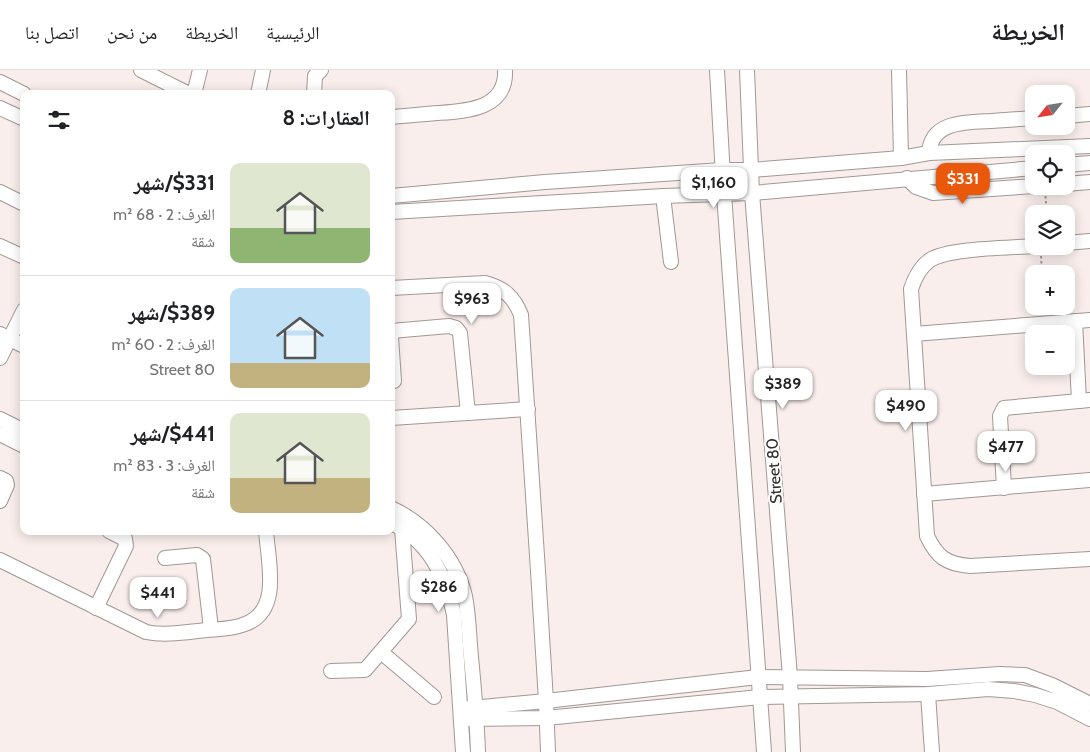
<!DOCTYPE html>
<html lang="ar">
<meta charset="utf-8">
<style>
body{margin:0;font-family:Cabin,"Noto Naskh Arabic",sans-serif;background:#f2f2f2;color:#202124;direction:rtl;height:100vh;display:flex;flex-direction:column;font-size:19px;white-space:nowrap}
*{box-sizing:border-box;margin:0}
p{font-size:16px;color:#757577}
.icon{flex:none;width:28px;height:28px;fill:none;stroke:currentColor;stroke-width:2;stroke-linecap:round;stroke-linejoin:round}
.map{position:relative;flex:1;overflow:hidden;direction:ltr}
.side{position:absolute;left:20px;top:20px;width:375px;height:445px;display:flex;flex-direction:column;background:#fff;border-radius:10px;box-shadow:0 2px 12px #0003;direction:rtl}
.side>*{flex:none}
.needle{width:32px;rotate:240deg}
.fabs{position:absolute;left:1025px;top:15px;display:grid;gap:10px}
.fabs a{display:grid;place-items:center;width:50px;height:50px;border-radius:10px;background:#fff;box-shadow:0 2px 12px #0003;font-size:25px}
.price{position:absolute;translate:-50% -42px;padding:0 11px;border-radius:10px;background:#fff;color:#222;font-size:16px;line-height:32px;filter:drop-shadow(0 1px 2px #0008)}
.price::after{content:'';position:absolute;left:50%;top:30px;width:15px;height:11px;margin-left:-8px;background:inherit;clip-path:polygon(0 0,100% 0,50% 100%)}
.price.active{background:#ea580c;color:#fff}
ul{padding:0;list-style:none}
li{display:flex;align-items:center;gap:15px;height:125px;padding:0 25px}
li+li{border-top:1px solid #e0e0e0}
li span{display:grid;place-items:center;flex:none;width:140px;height:100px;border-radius:10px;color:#555}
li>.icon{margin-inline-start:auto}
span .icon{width:60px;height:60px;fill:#fffc;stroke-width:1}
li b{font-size:21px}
h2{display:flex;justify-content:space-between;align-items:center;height:60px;padding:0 25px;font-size:21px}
header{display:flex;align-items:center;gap:30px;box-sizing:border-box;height:70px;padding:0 25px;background:#fff;border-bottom:1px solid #e0e0e0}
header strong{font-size:24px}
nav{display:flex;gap:28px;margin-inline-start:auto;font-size:18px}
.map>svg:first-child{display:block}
</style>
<header>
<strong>الخريطة</strong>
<nav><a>الرئيسية</a><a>الخريطة</a><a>من نحن</a><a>اتصل بنا</a></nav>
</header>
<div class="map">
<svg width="1090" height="682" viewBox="0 0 1090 682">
<rect width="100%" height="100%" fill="#f9eeec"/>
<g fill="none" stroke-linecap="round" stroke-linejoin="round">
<defs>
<g id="minor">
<path d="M141 0 189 24"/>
<path d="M717 0 724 124 764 682"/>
<path d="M747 0 752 123 790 607 793 682"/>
<path d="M899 0 901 88"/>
<path d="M0 12 24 24"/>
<path d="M194 24 200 0"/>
<path d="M258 24 263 0"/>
<path d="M314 24 315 6 321 0"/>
<path d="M0 38 24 49"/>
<path d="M1066 46 1090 44"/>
<path d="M391 47C407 46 423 44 438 43 467 41 507 39 505 0"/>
<path d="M929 83C931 51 966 52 991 51 1005 50 1019 49 1034 48"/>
<path d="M1066 95 1090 93"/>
<path d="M907 108 916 117 933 123 1034 116"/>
<path d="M1066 114 1090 112"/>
<path d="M0 122 24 134"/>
<path d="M391 126 545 112 722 100H751L901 88 929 83 1090 76"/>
<path d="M663 126 671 192"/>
<path d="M391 142 663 126 752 123 1034 98"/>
<path d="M1066 173 1090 171"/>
<path d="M0 176 24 187"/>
<path d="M1034 176C1009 178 949 178 930 190 920 197 915 207 911 219L927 466C937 487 946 494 970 496L1090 489"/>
<path d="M391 218 485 213C504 218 514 227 521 245L538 501 546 631 548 682"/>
<path d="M1075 251 1079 331"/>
<path d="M391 261 449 256 456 258 460 263 468 343"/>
<path d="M0 264 24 276"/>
<path d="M914 264 1090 250"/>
<path d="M391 267 394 311"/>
<path d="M0 288 24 240"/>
<path d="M391 348 528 339"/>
<path d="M0 349 24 361"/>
<path d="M0 364 24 376"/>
<path d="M0 408 6 411 7 415 0 431"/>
<path d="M1004 418 1000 346 1004 338 1090 330"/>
<path d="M924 424 1090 410"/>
<path d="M391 438C426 454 456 488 465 526 469 546 469 567 471 587 474 618 477 650 478 682"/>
<path d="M391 453C428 470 447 507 454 545L463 682"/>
<path d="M165 488 197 485 203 489 211 559"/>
<path d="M0 490 146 562C166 566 187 562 207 560 220 559 234 559 245 554 282 541 268 491 266 461"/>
<path d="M96 538 126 476 125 469 109 461"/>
<path d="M381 582 434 627"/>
<path d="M331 601 365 600 409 549 402 459"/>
<path d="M928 624 932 682"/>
<path d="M461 639 546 631 758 607 927 609 1000 604 1025 605 1052 615 1090 634"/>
<path d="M461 649 546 648 760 627 928 624 988 619 1014 621 1035 625 1057 632 1090 649"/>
</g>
</defs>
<use href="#minor" stroke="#a19895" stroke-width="16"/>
<g stroke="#a29a99" stroke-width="2" stroke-dasharray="2.5 2.5" stroke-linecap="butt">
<path d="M1045 121 1047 144"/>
<path d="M1041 186 1042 204"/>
<path d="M1043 236 1044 243"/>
</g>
<use href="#minor" stroke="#fff" stroke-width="14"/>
</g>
<g text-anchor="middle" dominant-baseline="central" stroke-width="4" stroke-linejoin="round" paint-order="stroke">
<g font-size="16" fill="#302c2b" stroke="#fff">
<text transform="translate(774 401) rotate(-94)">Street 80</text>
</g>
</g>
</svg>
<div class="fabs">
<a><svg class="needle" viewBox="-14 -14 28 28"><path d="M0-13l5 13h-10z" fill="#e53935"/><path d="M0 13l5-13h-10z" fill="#757577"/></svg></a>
<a><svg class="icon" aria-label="locate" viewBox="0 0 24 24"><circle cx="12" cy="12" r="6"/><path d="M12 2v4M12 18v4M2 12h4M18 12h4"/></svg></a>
<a><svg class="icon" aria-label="layers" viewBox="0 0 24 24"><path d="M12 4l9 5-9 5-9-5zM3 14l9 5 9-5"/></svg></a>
<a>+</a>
<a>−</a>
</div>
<b class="price active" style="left:963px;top:135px">$331</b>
<b class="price" style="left:714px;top:139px">$1,160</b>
<b class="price" style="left:472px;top:255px">$963</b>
<b class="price" style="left:783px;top:340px">$389</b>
<b class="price" style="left:906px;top:362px">$490</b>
<b class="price" style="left:1006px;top:403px">$477</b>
<b class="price" style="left:439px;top:543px">$286</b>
<b class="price" style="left:158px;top:549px">$441</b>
<section class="side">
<h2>العقارات: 8<svg class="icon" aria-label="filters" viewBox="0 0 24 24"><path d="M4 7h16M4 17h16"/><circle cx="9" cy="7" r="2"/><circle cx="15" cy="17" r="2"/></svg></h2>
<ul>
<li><span style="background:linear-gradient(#dfe7d0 65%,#8fb573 0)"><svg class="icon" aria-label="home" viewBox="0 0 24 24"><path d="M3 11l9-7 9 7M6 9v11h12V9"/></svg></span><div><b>$331/شهر</b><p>الغرف: 2 · 68 m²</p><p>شقة</p></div></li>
<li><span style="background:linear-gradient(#bfe0f5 75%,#c2b280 0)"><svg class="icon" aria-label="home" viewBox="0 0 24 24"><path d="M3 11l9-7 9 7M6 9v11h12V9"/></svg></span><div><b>$389/شهر</b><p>الغرف: 2 · 60 m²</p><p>Street 80</p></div></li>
<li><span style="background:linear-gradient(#dfe7d0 65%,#c2b280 0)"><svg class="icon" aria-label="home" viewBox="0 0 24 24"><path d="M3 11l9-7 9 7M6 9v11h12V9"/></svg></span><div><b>$441/شهر</b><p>الغرف: 3 · 83 m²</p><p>شقة</p></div></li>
</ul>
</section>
</div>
